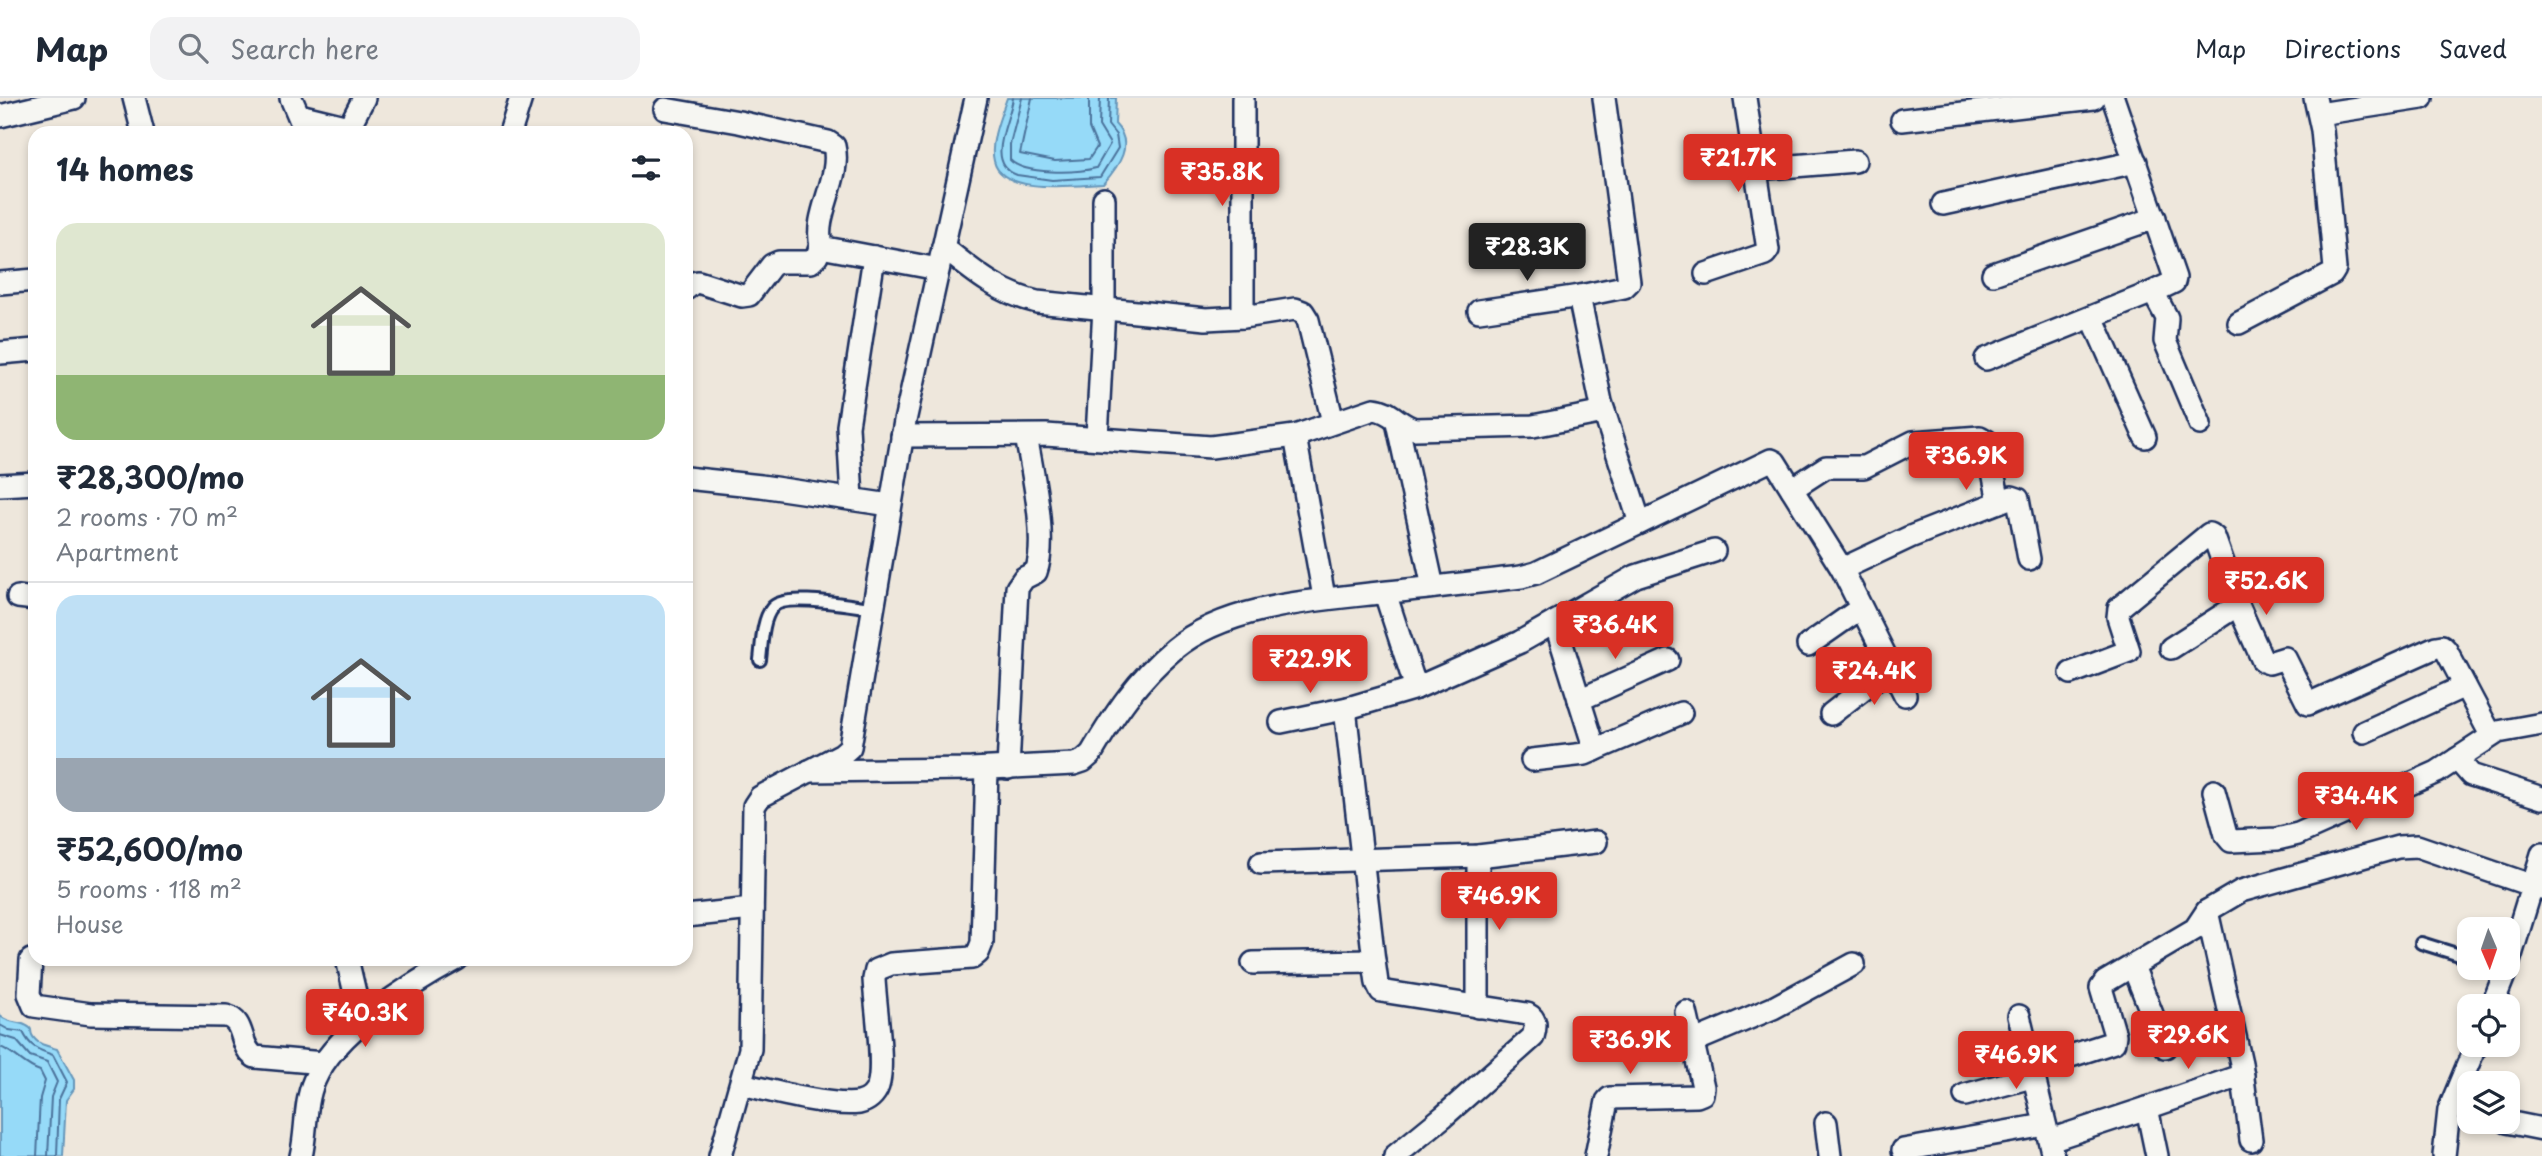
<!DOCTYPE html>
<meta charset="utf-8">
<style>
body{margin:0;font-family:"Playpen Sans",sans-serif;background:#f2f2f3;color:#1f2937;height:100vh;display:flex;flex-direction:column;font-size:26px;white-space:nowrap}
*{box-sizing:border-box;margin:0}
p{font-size:23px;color:#747a83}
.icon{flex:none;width:38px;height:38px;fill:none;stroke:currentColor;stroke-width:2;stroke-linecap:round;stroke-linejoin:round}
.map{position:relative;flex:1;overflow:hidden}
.drawer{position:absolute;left:28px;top:28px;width:665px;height:840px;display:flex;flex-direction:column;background:#fff;border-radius:21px;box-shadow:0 4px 10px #0003}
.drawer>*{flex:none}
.needle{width:46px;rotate:178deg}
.tools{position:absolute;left:2457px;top:819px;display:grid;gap:14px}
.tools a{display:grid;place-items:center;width:63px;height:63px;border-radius:14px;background:#fff;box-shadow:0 4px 10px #0003;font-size:35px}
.price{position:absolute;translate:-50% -60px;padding:0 16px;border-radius:7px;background:#d93025;color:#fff;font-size:23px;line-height:46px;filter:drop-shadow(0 2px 4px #0008)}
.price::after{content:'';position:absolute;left:50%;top:42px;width:21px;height:16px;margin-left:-10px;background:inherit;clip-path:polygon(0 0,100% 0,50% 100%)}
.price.selected{background:#222;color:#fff}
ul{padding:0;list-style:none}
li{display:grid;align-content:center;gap:14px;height:371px;padding:0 28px}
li+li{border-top:2px solid #e0e1e3}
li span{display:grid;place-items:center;height:217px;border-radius:21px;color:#555}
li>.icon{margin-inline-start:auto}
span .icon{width:126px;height:126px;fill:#fffc;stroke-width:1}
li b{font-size:30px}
h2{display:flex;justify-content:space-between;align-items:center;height:84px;padding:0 28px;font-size:30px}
header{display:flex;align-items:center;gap:42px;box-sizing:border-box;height:98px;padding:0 35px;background:#fff;border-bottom:2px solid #e0e1e3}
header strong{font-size:33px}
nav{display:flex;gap:38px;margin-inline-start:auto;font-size:24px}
.search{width:490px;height:63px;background:#f2f2f3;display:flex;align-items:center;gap:18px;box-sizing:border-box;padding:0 24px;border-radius:21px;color:#747a83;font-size:26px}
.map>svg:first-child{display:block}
</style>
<header>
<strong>Map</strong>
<div class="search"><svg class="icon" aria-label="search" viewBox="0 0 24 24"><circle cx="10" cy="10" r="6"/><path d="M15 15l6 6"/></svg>Search here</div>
<nav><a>Map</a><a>Directions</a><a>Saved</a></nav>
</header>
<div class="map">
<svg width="2542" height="1058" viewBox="0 0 2542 1058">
<rect width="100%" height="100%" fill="#eee7dc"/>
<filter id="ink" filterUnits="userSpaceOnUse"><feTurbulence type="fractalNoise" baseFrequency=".0143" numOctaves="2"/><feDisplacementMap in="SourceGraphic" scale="14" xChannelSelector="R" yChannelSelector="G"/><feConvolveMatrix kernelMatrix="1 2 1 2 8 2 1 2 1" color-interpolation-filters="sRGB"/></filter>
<g filter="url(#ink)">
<g fill="#96daf8" stroke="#6596ba" stroke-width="2">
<path d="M1007 0H1116L1115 26C1135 46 1119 68 1103 86 1077 87 1002 98 994 63 989 45 1001 17 1007 0Z"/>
<path d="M0 918C10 926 19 923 27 928 33 931 30 932 32 937 37 947 48 948 57 951L74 982V991L66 1002 63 1058H0Z"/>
</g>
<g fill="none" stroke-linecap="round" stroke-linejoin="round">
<g stroke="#4c739c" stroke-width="2">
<path d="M1013 0C1010 23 984 65 1017 77L1052 82 1100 79 1118 50 1116 37 1108 27 1109 0"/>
<path d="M1022 0 1010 46V62C1024 77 1077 75 1096 70L1110 46 1099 28 1100 0"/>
<path d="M1032 0 1020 56 1055 63 1089 61 1097 49 1089 30V0"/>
<path d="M0 927 9 932 23 934C30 949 38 952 53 957L67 984 59 1001 57 1058"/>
<path d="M0 937 16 942 30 958 47 964 57 984 51 999 48 1058"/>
<path d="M0 949C15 954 24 968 40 973L45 983 40 1000 37 1058"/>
</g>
<defs>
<g id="lane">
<path d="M760 562C762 546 762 522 772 510 783 494 853 508 872 510"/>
<path d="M2421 845 2469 860"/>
</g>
<g id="street">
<path d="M134 0 143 35"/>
<path d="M291 0 306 35"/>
<path d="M1604 0 1629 184 1624 189 1580 198V203L1601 304 1640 425"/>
<path d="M665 11 739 24 828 44 834 48C842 79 813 117 821 147L826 150 938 171"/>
<path d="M2319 16 2422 0"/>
<path d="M299 17 344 28 350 27 364 0"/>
<path d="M0 18 74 0"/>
<path d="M1902 22 2094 0"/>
<path d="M510 35 521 0"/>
<path d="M1756 71 1855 63"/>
<path d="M1943 106 2136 64"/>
<path d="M943 149C974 174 997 194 1037 204L1206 221 1243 219 1295 211 1303 214 1308 222 1333 324"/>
<path d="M1706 176 1765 156 1768 152 1745 0"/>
<path d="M1993 176 2155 120"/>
<path d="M0 185 35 182"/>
<path d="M686 191 693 185 698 184 742 198 749 197 772 167 779 164H811L817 158 821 147"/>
<path d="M2153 194 2167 220 2165 243 2200 326"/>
<path d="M1479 213 1580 198"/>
<path d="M1243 219V0"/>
<path d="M2092 219 2145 339"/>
<path d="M2239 225 2332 176 2335 171 2322 32 2315 0"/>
<path d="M0 255 35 252"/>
<path d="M1986 261 2153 194 2174 184 2175 180 2113 0"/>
<path d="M1397 324 1433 489"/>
<path d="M902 338 1046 337 1211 349 1295 338 1374 311C1390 312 1399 327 1415 331L1533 328 1604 314"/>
<path d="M1295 338 1324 499"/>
<path d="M1097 339 1104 210V101"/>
<path d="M686 380 761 388 890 407"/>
<path d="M0 387 35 385"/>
<path d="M1792 391 1826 369H1864L1913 344 1980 339 1987 343 1999 404"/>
<path d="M852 401 848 328 874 159"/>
<path d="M1842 471 1910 439 2012 399 2018 401 2029 461"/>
<path d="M1385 495 1416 590"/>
<path d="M18 499 35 501"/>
<path d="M1555 524 1595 652"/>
<path d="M1808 547 1861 510"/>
<path d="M2171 550 2238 507"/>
<path d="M2071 575 2129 553 2118 519 2119 510 2209 436 2214 439 2238 507 2263 563 2269 565 2285 560 2308 606 2436 549 2442 548 2446 552 2491 637"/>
<path d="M1579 602 1668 562"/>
<path d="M1831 616 1891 569"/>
<path d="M1281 624 1348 610"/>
<path d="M2364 634 2465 588"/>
<path d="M2457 661 2471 677 2542 700"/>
<path d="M1532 662 1585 656 1681 615"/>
<path d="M1008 670 1017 490 1024 480 1036 474C1048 442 1032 372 1026 338"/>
<path d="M809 673 971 671 1074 666 1083 663 1091 656C1115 615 1137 582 1174 551 1228 506 1320 502 1388 494 1432 490 1477 484 1521 479L1536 475 1771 362 1775 364 1842 471 1905 597"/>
<path d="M2214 693 2226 737 2231 743 2277 741 2298 736 2437 674 2498 634 2542 626"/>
<path d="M1261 765 1478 758 1596 744"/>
<path d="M2207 813 2241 965 2251 1042"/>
<path d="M686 818 752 811"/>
<path d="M347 861 362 925"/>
<path d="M31 862 29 896 34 908 91 916 226 918C246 923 238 948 255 959L323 965"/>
<path d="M1253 865 1374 863"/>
<path d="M2508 867 2542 756"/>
<path d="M2133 868 2165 949"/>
<path d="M2492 908 2507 870"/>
<path d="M1478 909V758"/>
<path d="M2019 918 2053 1058"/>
<path d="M1692 944 1773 910 1854 866"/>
<path d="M2033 970 2114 944 2115 937 2101 890 2105 884 2195 831 2207 813 2241 793 2398 749 2417 748 2542 791"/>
<path d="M742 986C771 993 830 1009 859 1005 868 1003 875 997 878 988 885 967 875 906 874 881L876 872 891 866 972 860 978 855 982 845 987 671"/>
<path d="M1965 997 2035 978"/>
<path d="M2147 1010 2243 977"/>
<path d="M2507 1024 2542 1031"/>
<path d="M1826 1025 1830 1058"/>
<path d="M2050 1042 2147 1010 2157 1058"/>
<path d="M1903 1052 2045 1027"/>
<path d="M301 1058C307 1034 304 1006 314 983 335 933 411 886 457 861"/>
<path d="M720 1058 750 951 754 708 760 699 842 656 850 649 905 323 976 0"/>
<path d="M1395 1058 1444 1018 1533 939C1536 929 1537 921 1527 916L1381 893 1377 885 1374 863 1346 619 1348 610 1416 590 1520 544 1636 478 1714 453"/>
<path d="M1596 1058 1607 1003 1610 1000 1697 998 1702 996 1703 989 1686 914"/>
<path d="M2444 1058 2449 1012 2476 947"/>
</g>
</defs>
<use href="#lane" stroke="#1b2f5e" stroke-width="16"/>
<use href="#street" stroke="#1b2f5e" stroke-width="26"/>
<use href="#lane" stroke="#f6f6f2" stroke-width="10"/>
<use href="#street" stroke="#f6f6f2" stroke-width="21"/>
</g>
</g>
</svg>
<div class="tools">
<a><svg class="needle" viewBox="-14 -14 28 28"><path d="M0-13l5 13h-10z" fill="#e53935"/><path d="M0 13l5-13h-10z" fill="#747a83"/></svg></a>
<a><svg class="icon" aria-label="locate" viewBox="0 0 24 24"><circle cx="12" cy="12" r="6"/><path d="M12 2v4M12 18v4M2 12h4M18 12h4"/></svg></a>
<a><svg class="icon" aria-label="layers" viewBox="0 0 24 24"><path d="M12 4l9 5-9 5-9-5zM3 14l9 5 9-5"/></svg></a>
</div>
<b class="price" style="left:1738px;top:96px">₹21.7K</b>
<b class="price" style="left:1222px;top:110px">₹35.8K</b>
<b class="price selected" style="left:1527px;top:185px">₹28.3K</b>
<b class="price" style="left:1966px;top:394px">₹36.9K</b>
<b class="price" style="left:2266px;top:519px">₹52.6K</b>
<b class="price" style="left:1615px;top:563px">₹36.4K</b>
<b class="price" style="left:1310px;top:597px">₹22.9K</b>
<b class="price" style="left:1874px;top:609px">₹24.4K</b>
<b class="price" style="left:2356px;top:734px">₹34.4K</b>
<b class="price" style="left:1499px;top:834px">₹46.9K</b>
<b class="price" style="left:365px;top:951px">₹40.3K</b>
<b class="price" style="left:2188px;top:973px">₹29.6K</b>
<b class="price" style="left:1630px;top:978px">₹36.9K</b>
<b class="price" style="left:2016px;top:993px">₹46.9K</b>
<section class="drawer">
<h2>14 homes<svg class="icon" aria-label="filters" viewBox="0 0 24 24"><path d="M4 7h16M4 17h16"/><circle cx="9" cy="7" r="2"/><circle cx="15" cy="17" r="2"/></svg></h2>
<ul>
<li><span style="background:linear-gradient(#dfe7d0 70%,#8fb573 0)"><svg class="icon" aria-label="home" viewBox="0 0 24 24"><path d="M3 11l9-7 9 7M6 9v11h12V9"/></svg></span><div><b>₹28,300/mo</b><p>2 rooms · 70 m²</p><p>Apartment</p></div></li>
<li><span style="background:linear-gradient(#bfe0f5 75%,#9aa5b1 0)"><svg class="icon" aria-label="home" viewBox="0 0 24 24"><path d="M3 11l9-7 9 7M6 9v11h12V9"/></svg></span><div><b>₹52,600/mo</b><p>5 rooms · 118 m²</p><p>House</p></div></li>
</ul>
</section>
</div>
